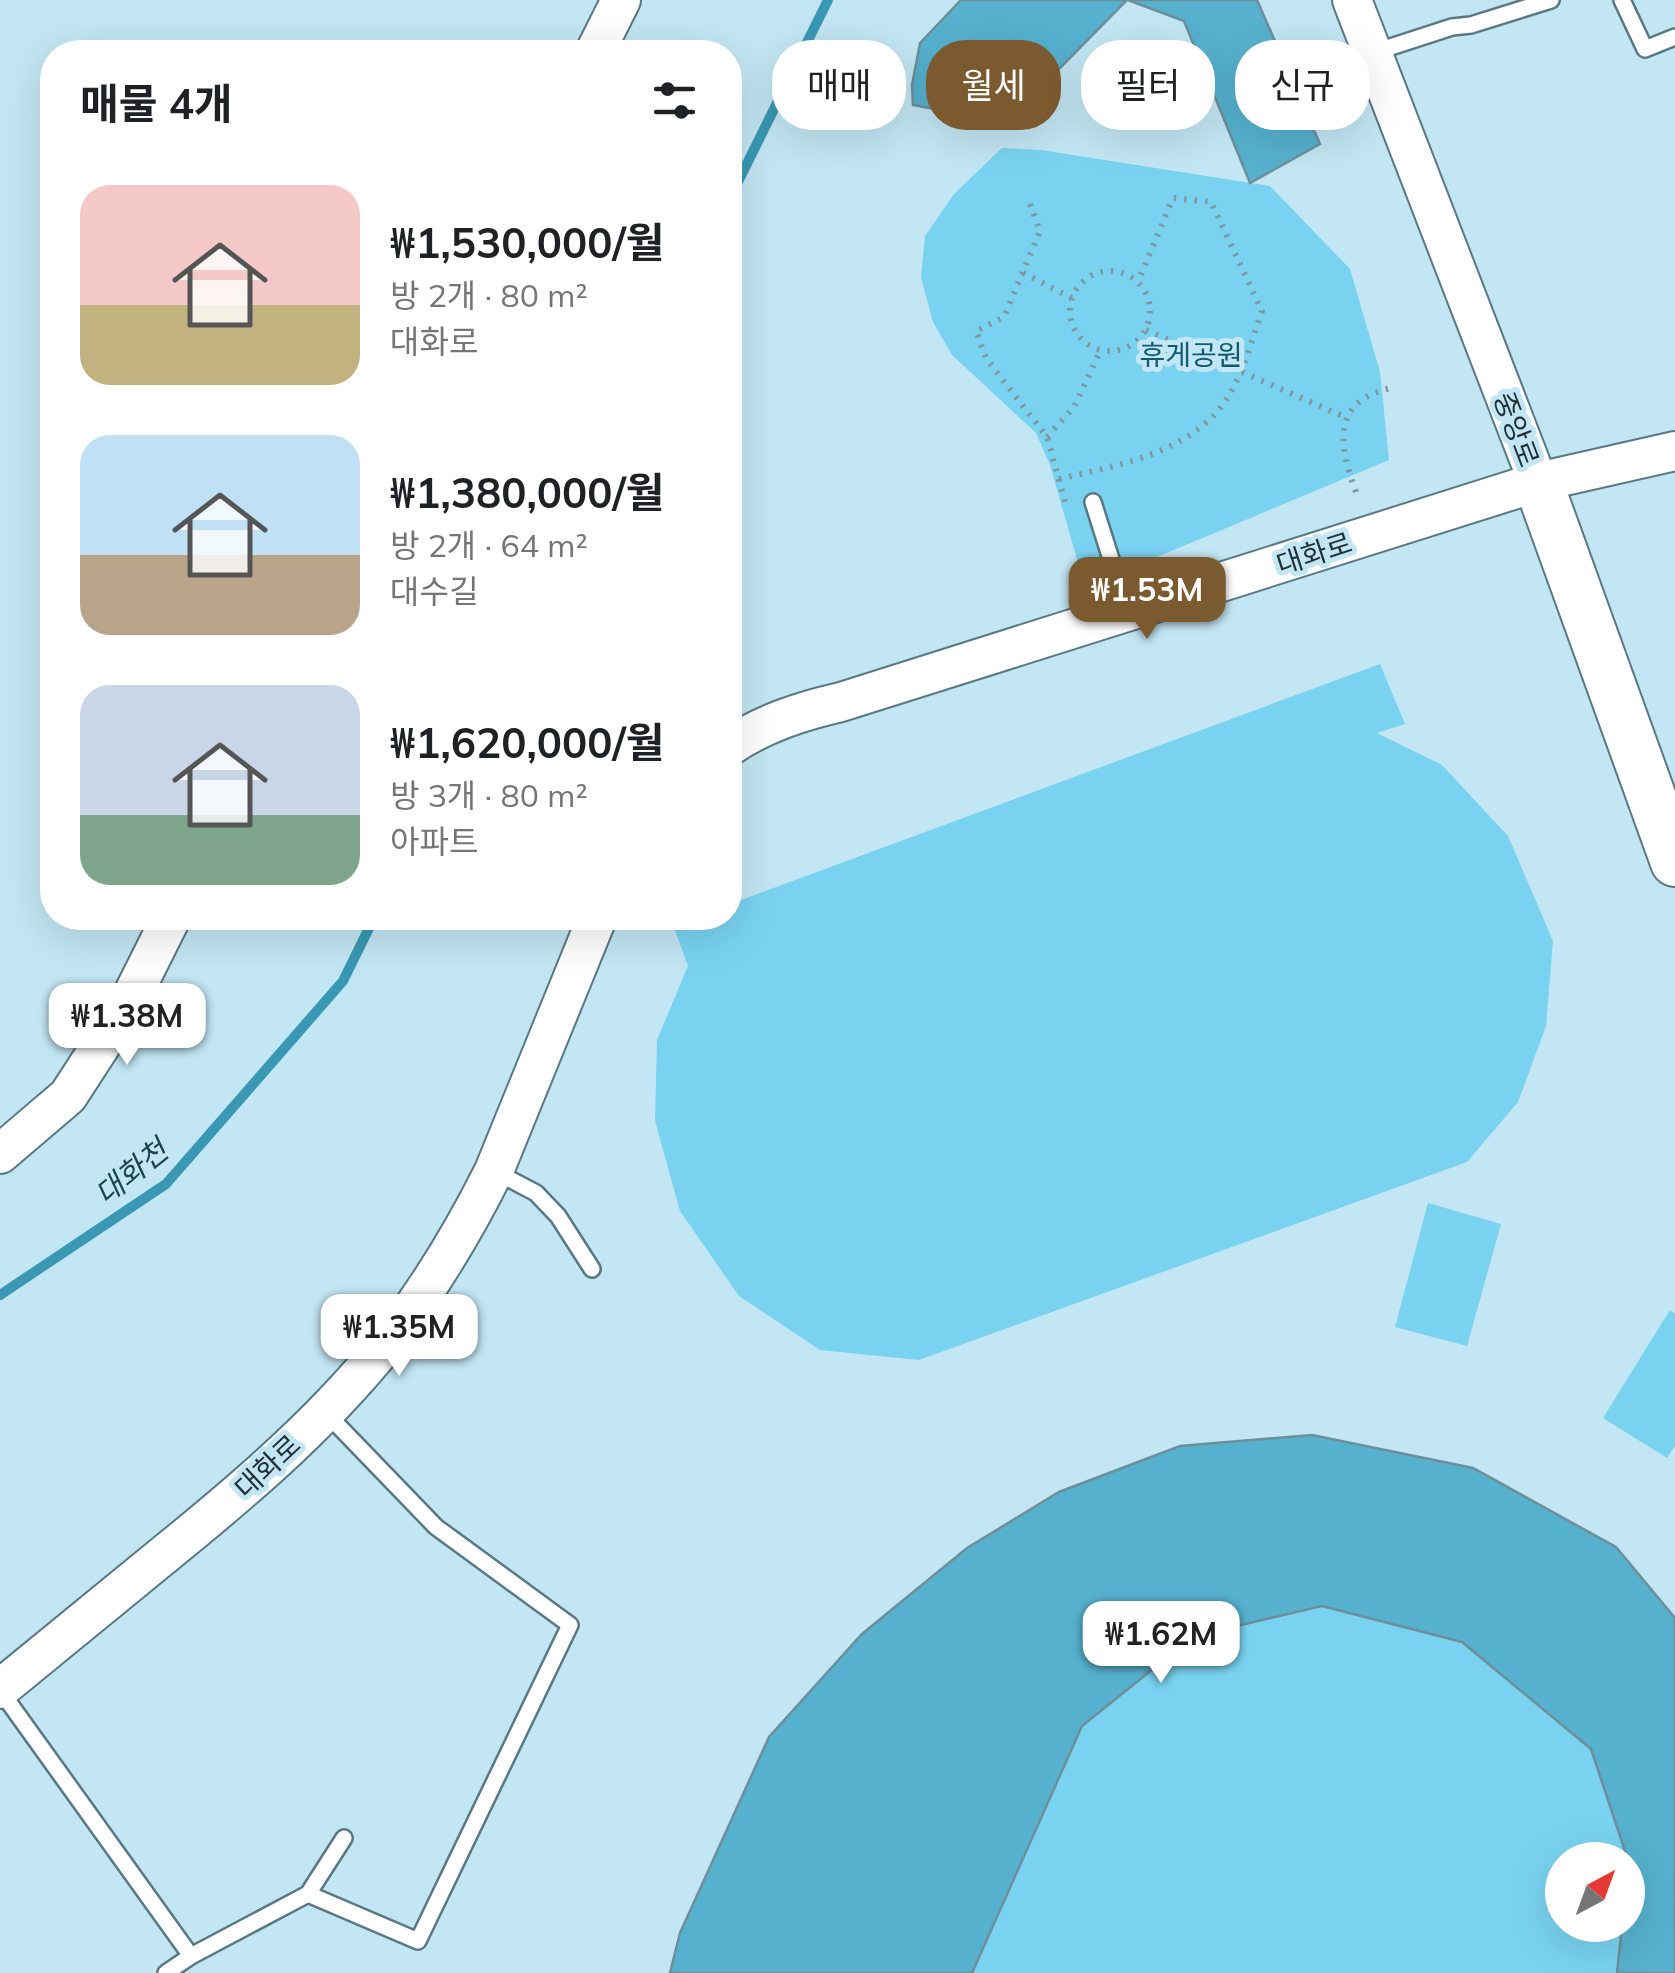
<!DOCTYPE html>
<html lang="ko">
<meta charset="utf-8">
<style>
body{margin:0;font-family:Mulish,"Noto Sans KR",sans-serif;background:#f2f2f2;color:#202124;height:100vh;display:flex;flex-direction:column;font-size:38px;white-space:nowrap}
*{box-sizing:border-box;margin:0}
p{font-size:32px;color:#757577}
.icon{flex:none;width:55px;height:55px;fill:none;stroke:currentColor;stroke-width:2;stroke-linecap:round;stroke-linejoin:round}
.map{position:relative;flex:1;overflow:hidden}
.side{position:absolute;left:40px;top:40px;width:702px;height:890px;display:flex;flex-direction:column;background:#fff;border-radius:40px;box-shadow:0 10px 40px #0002}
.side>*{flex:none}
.banner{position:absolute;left:772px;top:40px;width:752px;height:90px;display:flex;gap:20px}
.needle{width:65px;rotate:41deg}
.controls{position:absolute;left:1545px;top:1842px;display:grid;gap:20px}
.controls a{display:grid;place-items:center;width:100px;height:100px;border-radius:50%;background:#fff;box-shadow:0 10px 40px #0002;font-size:50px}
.price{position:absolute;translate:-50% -85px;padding:0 22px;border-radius:20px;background:#fff;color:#222;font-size:32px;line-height:65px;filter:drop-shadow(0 2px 5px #0008)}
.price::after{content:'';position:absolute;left:50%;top:60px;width:30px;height:22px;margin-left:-15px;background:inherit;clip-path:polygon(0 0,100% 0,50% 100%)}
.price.selected{background:#7b5a30;color:#fff}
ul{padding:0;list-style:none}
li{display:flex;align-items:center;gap:30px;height:250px;padding:0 40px}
li span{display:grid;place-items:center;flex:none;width:280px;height:200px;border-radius:30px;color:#555}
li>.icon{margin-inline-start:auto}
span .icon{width:120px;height:120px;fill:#fffc;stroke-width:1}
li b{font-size:42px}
h2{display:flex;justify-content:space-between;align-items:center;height:120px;padding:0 40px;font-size:42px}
.chip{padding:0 35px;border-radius:40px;background:#fff;box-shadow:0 10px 40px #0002;font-size:35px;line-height:90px}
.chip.selected{background:#7b5a30;color:#fff}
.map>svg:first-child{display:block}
</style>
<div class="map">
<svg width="1675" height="1973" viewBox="0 0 1675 1973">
<rect width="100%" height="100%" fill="#c2e6f3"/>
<g fill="#79d3f0" fill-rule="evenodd">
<path d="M1002 148 1041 150 1270 186 1350 269 1380 372 1389 460 1085 587 1050 465 1036 433 952 355 933 322 921 278 925 236 954 194Z"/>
<path d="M1380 664 1405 724 1377 733 1442 765 1508 836 1553 941 1546 1026 1518 1102 1467 1162 919 1360 820 1350 739 1296 680 1211 655 1121 657 1040 688 966 673 925 693 918H730V904Z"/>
<path d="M1428 1203 1501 1224 1467 1346 1395 1327Z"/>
<path d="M1670 1310 1675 1314V1446L1667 1458 1603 1418Z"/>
<path d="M1059 1492 1616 1547 1675 1618V1973H670L680 1933 769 1737 862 1634 967 1548ZM1562 1860H1628V1925H1562Z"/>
</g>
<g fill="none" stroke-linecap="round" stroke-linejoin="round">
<g stroke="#3a98b4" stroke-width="10">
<path d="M730 198 828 0"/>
<path d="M0 1295 166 1184 343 981 374 918"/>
</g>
</g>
<g fill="#56b1ce" stroke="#6d8f9a" stroke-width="2.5">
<path d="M961 0H1127L1006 123 913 105 912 85 920 43Z"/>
<path d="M1128 0H1257L1320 144 1250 183 1184 21Z"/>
<path d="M1312 1435 1473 1468 1616 1547 1675 1618V1973H1617L1622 1925H1628V1860L1591 1749 1462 1642 1322 1606 1194 1636 1082 1726 972 1973H670L680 1933 769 1737 862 1634 967 1548 1059 1492 1180 1446Z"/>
</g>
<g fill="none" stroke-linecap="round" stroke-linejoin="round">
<defs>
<g id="service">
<path d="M1622 0 1645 49 1675 37"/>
<path d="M1372 53 1452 27 1471 25 1551 0"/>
<path d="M1093 502 1128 613"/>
<path d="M494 1171 536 1193 558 1216 592 1269"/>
<path d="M0 1690 191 1956"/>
<path d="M308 1894 418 1941 570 1625 436 1527 327 1414"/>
<path d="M166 1973 191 1956 308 1894 344 1838"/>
</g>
<g id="tertiary">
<path d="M1352 0 1538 482"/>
<path d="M595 52 621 0"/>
<path d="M730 746C764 723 802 711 841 702L1538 482 1675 451"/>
<path d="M0 1154 68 1096 129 1002 171 918"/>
<path d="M0 1689C55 1644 110 1599 165 1554 249 1486 333 1414 399 1327 435 1279 467 1225 494 1171L597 918"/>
</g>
<path id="primary" d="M1538 482 1675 862"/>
</defs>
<use href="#service" stroke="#587984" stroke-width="20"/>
<use href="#tertiary" stroke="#587984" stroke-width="42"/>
<use href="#primary" stroke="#587984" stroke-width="52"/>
<g stroke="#7d98a1" stroke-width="6" stroke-dasharray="2.5 8" stroke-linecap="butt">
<path d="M1030 204 1040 231 1004 317 976 331 986 358 1047 437 1067 509"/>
<circle cx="1110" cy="311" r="40"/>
<path d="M1023 273 1072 298"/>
<path d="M1146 330 1345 417"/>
<path d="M1047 437 1074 407 1100 351"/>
<path d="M1059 479C1119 465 1192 453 1228 397 1244 371 1252 340 1262 311L1211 202 1173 198 1138 282"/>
<path d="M1356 492C1337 441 1332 399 1396 387"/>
</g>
<use href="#service" stroke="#fff" stroke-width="15"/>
<use href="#tertiary" stroke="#fff" stroke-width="38"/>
<use href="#primary" stroke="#fff" stroke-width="48"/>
</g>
<g text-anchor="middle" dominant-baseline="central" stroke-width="10" stroke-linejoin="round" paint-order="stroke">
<g font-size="28" fill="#0f5b6f" stroke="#c2e6f3">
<text x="1191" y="354">휴게공원</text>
</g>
<g font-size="28" fill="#233136" stroke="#c2e6f3">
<text transform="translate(1517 429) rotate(69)">중앙로</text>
<text transform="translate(1314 553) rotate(-18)">대화로</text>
<text transform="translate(267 1466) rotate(-43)">대화로</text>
</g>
<g font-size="30" font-style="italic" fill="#1b4451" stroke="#c2e6f3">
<text transform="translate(131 1172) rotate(-39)">대화천</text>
</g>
</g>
</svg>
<div class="controls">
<a><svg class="needle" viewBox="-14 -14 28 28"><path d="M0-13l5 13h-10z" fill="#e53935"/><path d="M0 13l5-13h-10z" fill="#757577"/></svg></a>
</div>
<b class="price selected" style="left:1147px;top:642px">₩1.53M</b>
<b class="price" style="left:127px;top:1068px">₩1.38M</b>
<b class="price" style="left:399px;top:1379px">₩1.35M</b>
<b class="price" style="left:1161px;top:1686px">₩1.62M</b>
<div class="banner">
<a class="chip">매매</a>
<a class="chip selected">월세</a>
<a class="chip">필터</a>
<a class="chip">신규</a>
</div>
<section class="side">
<h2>매물 4개<svg class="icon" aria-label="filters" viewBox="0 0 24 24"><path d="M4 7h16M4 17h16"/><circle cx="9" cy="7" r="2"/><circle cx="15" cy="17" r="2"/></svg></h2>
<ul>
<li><span style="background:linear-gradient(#f6c9c9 60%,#c2b280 0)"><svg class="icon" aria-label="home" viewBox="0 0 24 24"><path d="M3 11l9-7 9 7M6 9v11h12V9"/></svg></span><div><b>₩1,530,000/월</b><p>방 2개 · 80 m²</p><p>대화로</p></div></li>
<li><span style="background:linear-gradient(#bfe0f5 60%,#b9a48a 0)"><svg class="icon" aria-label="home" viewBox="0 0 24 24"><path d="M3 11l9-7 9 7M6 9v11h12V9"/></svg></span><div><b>₩1,380,000/월</b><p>방 2개 · 64 m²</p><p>대수길</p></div></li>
<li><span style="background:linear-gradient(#c9d6e8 65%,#7fa58c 0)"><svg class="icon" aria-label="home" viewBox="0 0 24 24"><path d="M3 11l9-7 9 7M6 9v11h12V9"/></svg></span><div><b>₩1,620,000/월</b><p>방 3개 · 80 m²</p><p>아파트</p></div></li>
</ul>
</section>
</div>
